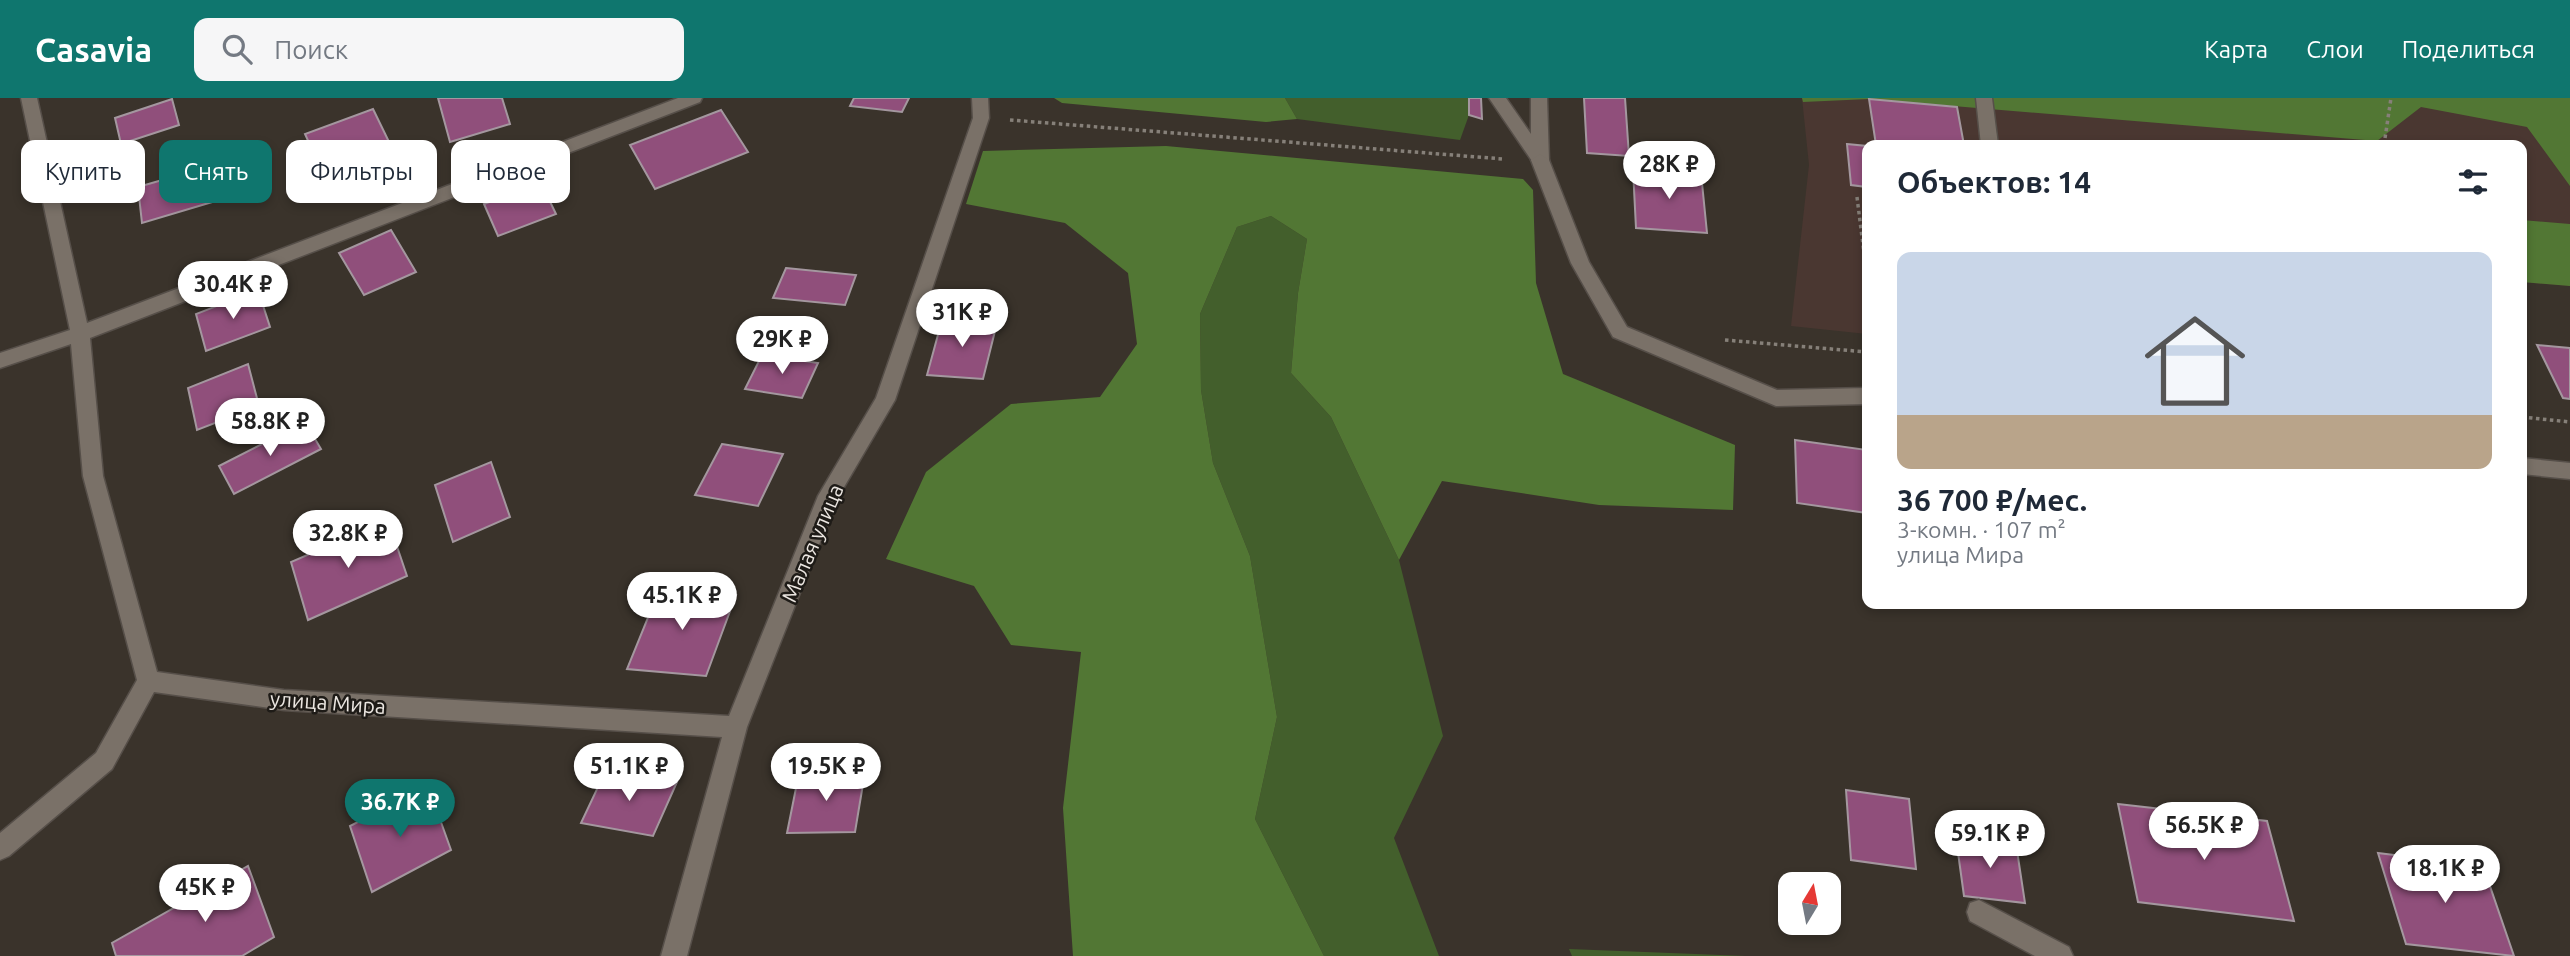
<!DOCTYPE html>
<html lang="ru">
<meta charset="utf-8">
<style>
body{margin:0;font-family:Ubuntu,sans-serif;background:#f6f6f7;color:#1f2937;height:100vh;display:flex;flex-direction:column;font-size:26px;white-space:nowrap}
*{box-sizing:border-box;margin:0}
p{font-size:23px;color:#747a83}
.icon{flex:none;width:38px;height:38px;fill:none;stroke:currentColor;stroke-width:2;stroke-linecap:round;stroke-linejoin:round}
.map{position:relative;flex:1;overflow:hidden}
.side{position:absolute;left:1862px;top:42px;width:665px;height:469px;display:flex;flex-direction:column;background:#fff;border-radius:14px;box-shadow:0 4px 10px #0003}
.side>*{flex:none}
.guide{position:absolute;left:21px;top:42px;width:665px;height:63px;display:flex;gap:14px}
.needle{width:46px;rotate:10deg}
.controls{position:absolute;left:1778px;top:774px;display:grid;gap:14px}
.controls a{display:grid;place-items:center;width:63px;height:63px;border-radius:14px;background:#fff;box-shadow:0 4px 10px #0003;font-size:35px}
.price{position:absolute;translate:-50% -60px;padding:0 16px;border-radius:24px;background:#fff;color:#222;font-size:23px;line-height:46px;filter:drop-shadow(0 2px 4px #0008)}
.price::after{content:'';position:absolute;left:50%;top:42px;width:21px;height:16px;margin-left:-10px;background:inherit;clip-path:polygon(0 0,100% 0,50% 100%)}
.price.on{background:#0f766e;color:#fff}
ul{padding:0;list-style:none}
li{display:grid;align-content:center;gap:14px;height:371px;padding:0 35px}
li+li{border-top:2px solid #e0e1e3}
li span{display:grid;place-items:center;height:217px;border-radius:14px;color:#555}
li>.icon{margin-inline-start:auto}
span .icon{width:126px;height:126px;fill:#fffc;stroke-width:1}
li b{font-size:30px}
h2{display:flex;justify-content:space-between;align-items:center;height:84px;padding:0 35px;font-size:30px}
.tag{padding:0 24px;border-radius:14px;background:#fff;box-shadow:0 4px 10px #0003;font-size:24px;line-height:63px}
.tag.on{background:#0f766e;color:#fff}
header{display:flex;align-items:center;gap:42px;box-sizing:border-box;height:98px;padding:0 35px;background:#0f766e;color:#fff}
header strong{font-size:33px}
nav{display:flex;gap:38px;margin-inline-start:auto;font-size:24px}
.search{width:490px;height:63px;background:#f6f6f7;display:flex;align-items:center;gap:18px;box-sizing:border-box;padding:0 24px;border-radius:14px;color:#747a83;font-size:26px}
.map>svg:first-child{display:block}
</style>
<header>
<strong>Casavia</strong>
<div class="search"><svg class="icon" aria-label="search" viewBox="0 0 24 24"><circle cx="10" cy="10" r="6"/><path d="M15 15l6 6"/></svg>Поиск</div>
<nav><a>Карта</a><a>Слои</a><a>Поделиться</a></nav>
</header>
<div class="map">
<svg width="2570" height="858" viewBox="0 0 2570 858">
<rect width="100%" height="100%" fill="#3a332b"/>
<path fill="#4a3731" d="M1802 0H2570V188L2522 184V47H1867V236L1791 228 1809 67Z"/>
<g fill="#435f2c">
<path d="M1285 0H1469V17L1460 42 1297 21Z"/>
<path d="M1271 118 1307 141 1298 195 1291 275 1331 319 1399 462 1443 638 1394 740 1439 858H1324L1255 721 1277 619 1250 458 1213 365 1201 292 1200 216 1237 129Z"/>
<path d="M1569 851 1746 858H1572Z"/>
</g>
<g fill="#527734">
<path d="M1054 0H1285L1297 21 1266 24 1062 5Z"/>
<path d="M1802 0H2570V88L2527 29 2421 9 2377 43 1869 1 1803 4Z"/>
<path d="M1166 48 1523 81 1533 92 1536 185 1563 276 1735 347 1733 412 1599 407 1442 383 1399 462 1331 319 1291 275 1298 195 1307 141 1271 118 1237 129 1200 216 1201 292 1213 365 1250 458 1277 619 1255 721 1324 858H1073L1063 710 1081 554 1011 547 974 488 886 461 926 374 1011 306 1100 299 1137 246 1128 175 1065 125 966 106 983 53Z"/>
<path d="M2522 122 2570 126V188L2522 184Z"/>
</g>
<g fill="#904f7b" stroke="#a4979f" stroke-width="2">
<path d="M438 0H502L510 26 450 44Z"/>
<path d="M854 0H909L902 14 850 8Z"/>
<path d="M1469 0H1481L1482 21 1469 17Z"/>
<path d="M1584 0H1625L1629 58 1587 55Z"/>
<path d="M172 1 179 27 121 46 115 20Z"/>
<path d="M1869 1 1957 9 1964 47H1876Z"/>
<path d="M373 11 391 48 322 73 305 36Z"/>
<path d="M721 12 748 54 655 91 630 47Z"/>
<path d="M1847 46 1867 48V89L1851 87Z"/>
<path d="M214 67 219 102 142 125 138 89Z"/>
<path d="M1633 71 1701 75 1707 135 1636 130Z"/>
<path d="M541 85 556 116 498 138 484 106Z"/>
<path d="M391 132 416 174 364 197 339 155Z"/>
<path d="M786 170 856 177 845 207 773 200Z"/>
<path d="M258 192 270 229 206 253 196 216Z"/>
<path d="M942 222 997 225 983 281 927 277Z"/>
<path d="M2537 247 2570 250V301L2563 300Z"/>
<path d="M762 257 818 265 802 300 745 291Z"/>
<path d="M248 266 259 308 197 332 188 290Z"/>
<path d="M305 324 321 351 234 396 219 368Z"/>
<path d="M1795 342 1867 352V415L1797 405Z"/>
<path d="M722 346 783 356 758 408 695 397Z"/>
<path d="M491 364 510 419 453 444 435 387Z"/>
<path d="M388 422 407 478 308 522 291 464Z"/>
<path d="M660 490 736 497 706 578 627 571Z"/>
<path d="M606 672 677 684 653 738 581 725Z"/>
<path d="M865 674 855 734 787 735 799 675Z"/>
<path d="M428 688 451 752 372 794 350 728Z"/>
<path d="M1846 692 1909 701 1916 771 1851 762Z"/>
<path d="M2118 706 2267 723 2294 823 2138 804Z"/>
<path d="M1956 740 2016 746 2025 805 1964 798Z"/>
<path d="M2378 755 2483 768 2514 858 2406 846Z"/>
<path d="M248 768 274 839 242 858H116L112 845Z"/>
</g>
<g fill="none" stroke-linecap="round" stroke-linejoin="round">
<defs>
<g id="lane">
<path d="M1489 0H1506L1531 36V0H1547L1549 62 1546 66H1534Z"/>
<path d="M1976 0H1992L1998 47H1981Z"/>
</g>
<g id="street">
<path d="M21 0H37L87 225 678 0H702L700 4 90 240 103 378 157 574 284 592 729 618 818 398 876 300 973 20 972 0H988L989 20 895 302 837 401 747 629 687 858H661L722 639 284 612 154 594 112 671 9 758 0 762V735L96 655 137 582 83 378 71 246 0 270V255L70 232Z"/>
<path d="M1540 56 1549 62 1589 164 1627 229 1777 292 1867 290V306L1776 308 1613 239 1571 165 1531 62Z"/>
<path d="M2522 360 2570 365V381L2522 376Z"/>
<path d="M1979 802 2069 849 2073 858H2035L1970 823 1967 814 1970 805Z"/>
</g>
</defs>
<use href="#lane" stroke="#564f49" stroke-width="3"/>
<use href="#street" stroke="#564f49" stroke-width="3"/>
<g stroke="#868079" stroke-width="3.5" stroke-dasharray="3.5 3.5" stroke-linecap="butt">
<path d="M1010 22 1503 61"/>
<path d="M2384 47 2391 0"/>
<path d="M1857 99 1867 179"/>
<path d="M1725 242 1867 254"/>
<path d="M2522 319 2570 324"/>
</g>
<use href="#lane" fill="#7a7168" fill-rule="evenodd"/>
<use href="#street" fill="#7a7168" fill-rule="evenodd"/>
</g>
<g text-anchor="middle" dominant-baseline="central" stroke-width="5" stroke-linejoin="round" paint-order="stroke">
<g font-size="21" fill="#ebe6e1" stroke="#1e1b17">
<text transform="translate(812 445) rotate(-67)">Малая улица</text>
<text transform="translate(328 604) rotate(4)">улица Мира</text>
</g>
</g>
</svg>
<div class="controls">
<a><svg class="needle" viewBox="-14 -14 28 28"><path d="M0-13l5 13h-10z" fill="#e53935"/><path d="M0 13l5-13h-10z" fill="#747a83"/></svg></a>
</div>
<b class="price" style="left:1669px;top:103px">28K ₽</b>
<b class="price" style="left:233px;top:223px">30.4K ₽</b>
<b class="price" style="left:962px;top:251px">31K ₽</b>
<b class="price" style="left:782px;top:278px">29K ₽</b>
<b class="price" style="left:270px;top:360px">58.8K ₽</b>
<b class="price" style="left:348px;top:472px">32.8K ₽</b>
<b class="price" style="left:682px;top:534px">45.1K ₽</b>
<b class="price" style="left:629px;top:705px">51.1K ₽</b>
<b class="price" style="left:826px;top:705px">19.5K ₽</b>
<b class="price on" style="left:400px;top:741px">36.7K ₽</b>
<b class="price" style="left:2204px;top:764px">56.5K ₽</b>
<b class="price" style="left:1990px;top:772px">59.1K ₽</b>
<b class="price" style="left:2445px;top:807px">18.1K ₽</b>
<b class="price" style="left:205px;top:826px">45K ₽</b>
<div class="guide">
<a class="tag">Купить</a>
<a class="tag on">Снять</a>
<a class="tag">Фильтры</a>
<a class="tag">Новое</a>
</div>
<section class="side">
<h2>Объектов: 14<svg class="icon" aria-label="filters" viewBox="0 0 24 24"><path d="M4 7h16M4 17h16"/><circle cx="9" cy="7" r="2"/><circle cx="15" cy="17" r="2"/></svg></h2>
<ul>
<li><span style="background:linear-gradient(#c9d6e8 75%,#b9a48a 0)"><svg class="icon" aria-label="home" viewBox="0 0 24 24"><path d="M3 11l9-7 9 7M6 9v11h12V9"/></svg></span><div><b>36 700 ₽/мес.</b><p>3-комн. · 107 m²</p><p>улица Мира</p></div></li>
</ul>
</section>
</div>
